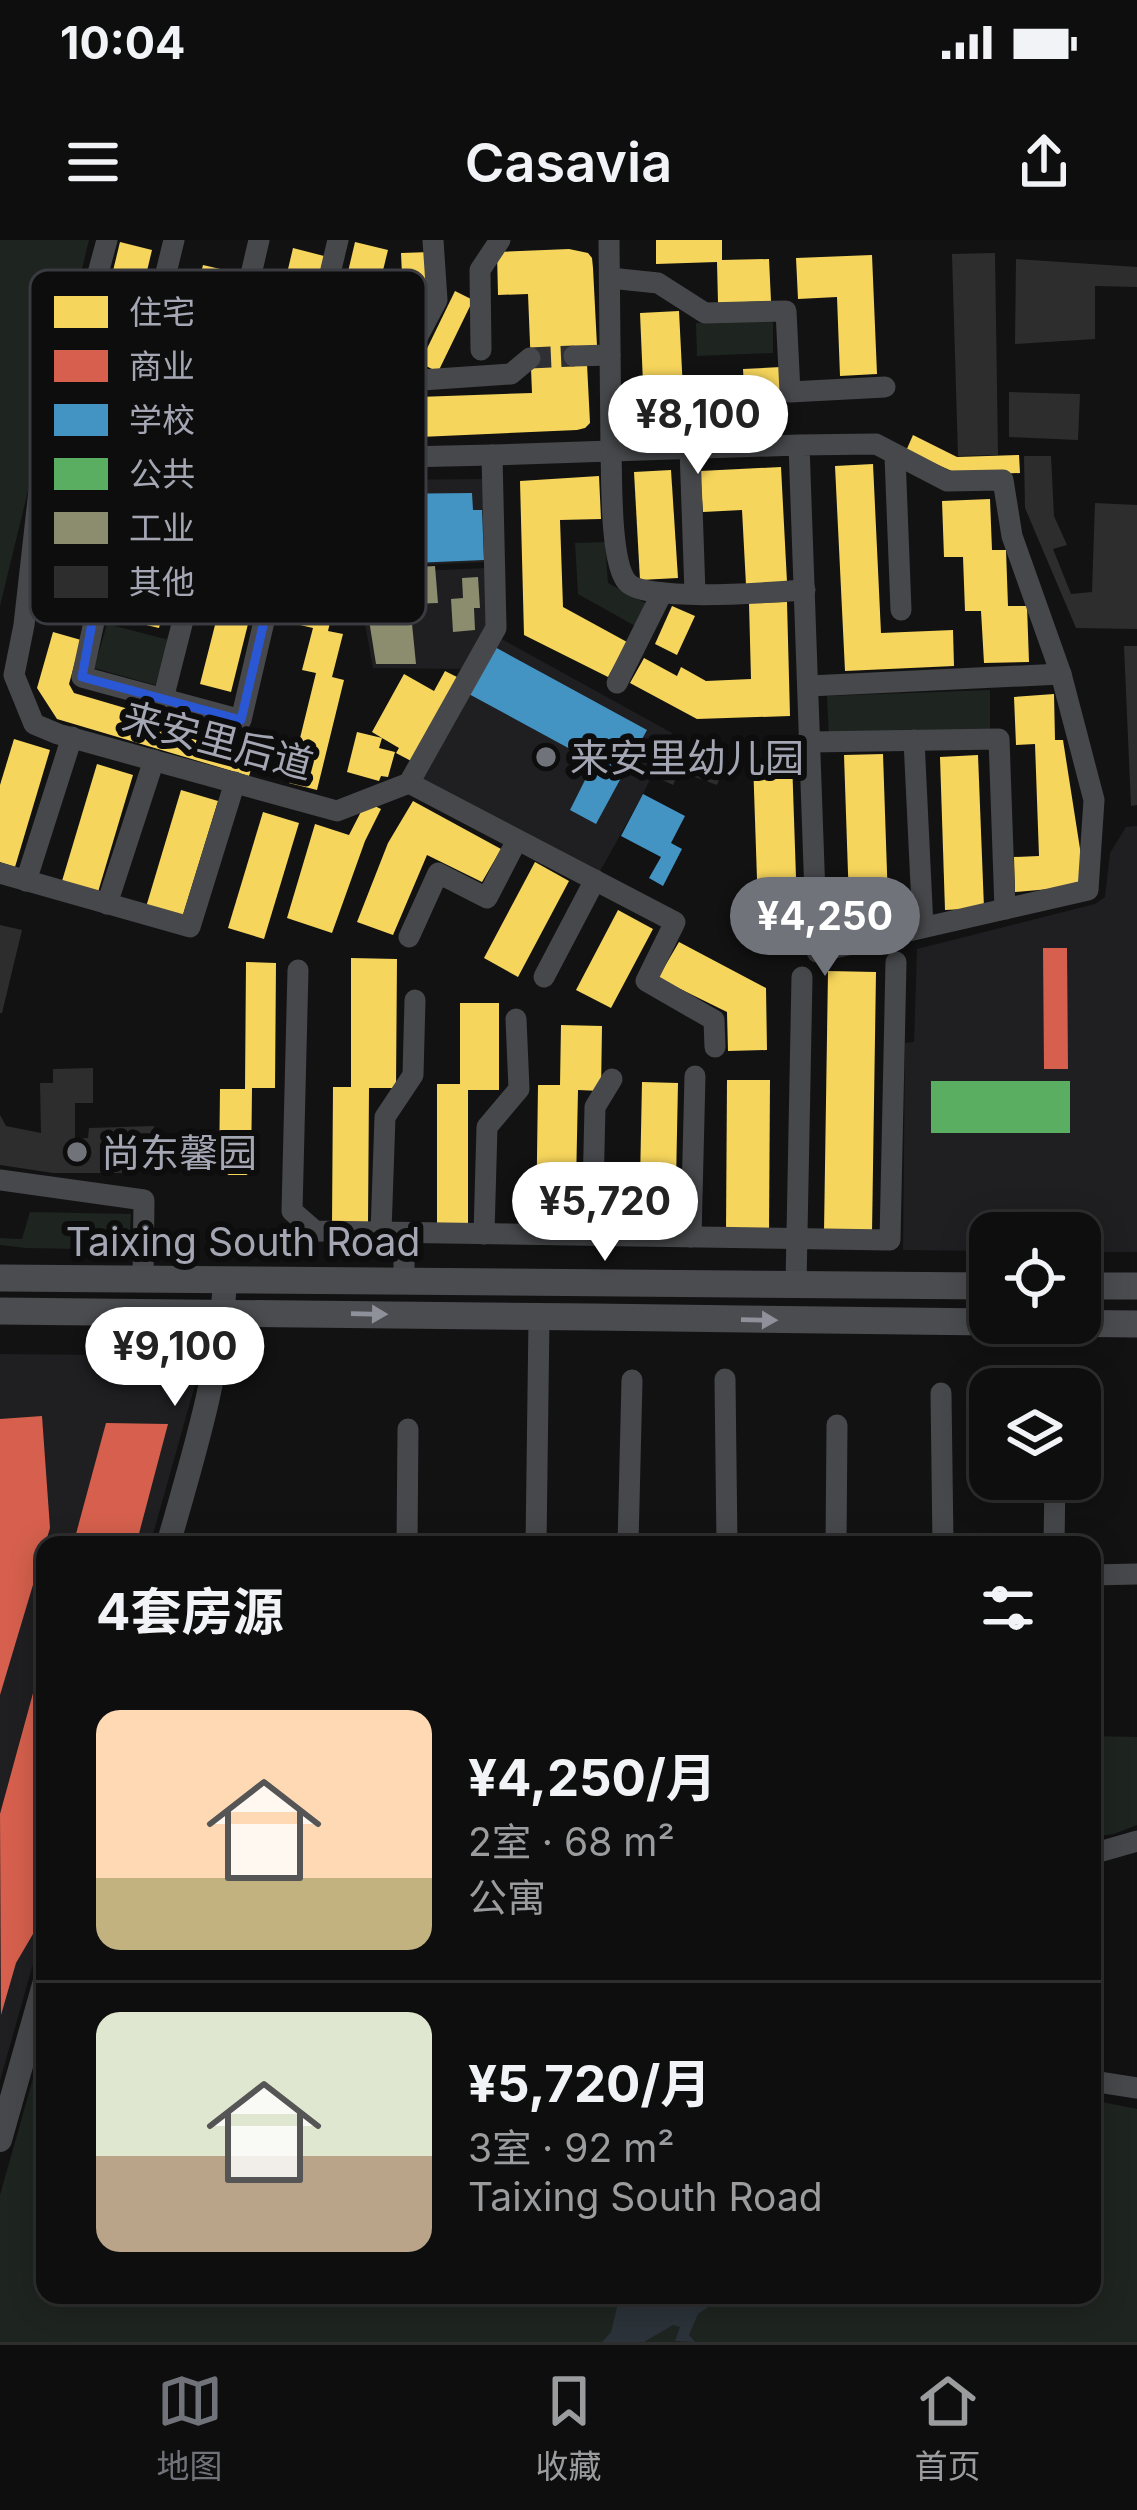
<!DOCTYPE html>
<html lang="zh">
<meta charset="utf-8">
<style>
body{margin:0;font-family:Inter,"Noto Sans SC",sans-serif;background:#171717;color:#f1f3f6;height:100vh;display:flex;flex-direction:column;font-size:45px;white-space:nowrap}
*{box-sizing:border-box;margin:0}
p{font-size:39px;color:#9b9c9e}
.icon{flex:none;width:66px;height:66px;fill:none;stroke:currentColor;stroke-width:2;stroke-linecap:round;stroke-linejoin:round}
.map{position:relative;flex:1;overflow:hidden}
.side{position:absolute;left:36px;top:1296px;width:1065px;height:768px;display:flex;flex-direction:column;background:#0e0e0e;border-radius:24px;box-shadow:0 6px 30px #0003,0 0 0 3px #2e2e2e}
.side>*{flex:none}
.tools{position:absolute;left:969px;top:972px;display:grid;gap:24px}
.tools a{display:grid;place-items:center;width:132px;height:132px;border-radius:24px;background:#0e0e0e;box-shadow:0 6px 30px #0003,0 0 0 3px #2e2e2e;font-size:60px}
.price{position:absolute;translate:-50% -102px;padding:0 27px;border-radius:42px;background:#fff;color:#222;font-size:39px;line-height:78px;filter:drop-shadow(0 3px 6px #0008)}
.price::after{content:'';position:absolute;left:50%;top:72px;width:36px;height:27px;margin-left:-18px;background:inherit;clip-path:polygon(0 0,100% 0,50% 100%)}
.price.current{background:#71737b;color:#fff}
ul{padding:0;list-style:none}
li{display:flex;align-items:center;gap:36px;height:300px;padding:0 60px}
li+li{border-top:3px solid #2e2e2e}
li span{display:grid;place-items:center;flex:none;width:336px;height:240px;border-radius:24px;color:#555}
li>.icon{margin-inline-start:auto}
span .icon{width:144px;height:144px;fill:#fffc;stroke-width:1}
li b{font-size:51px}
h2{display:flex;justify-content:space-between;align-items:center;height:144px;padding:0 60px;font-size:51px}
.status{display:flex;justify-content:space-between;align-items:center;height:84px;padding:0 60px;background:#0e0e0e;direction:ltr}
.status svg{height:33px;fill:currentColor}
header{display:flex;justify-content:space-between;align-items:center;height:156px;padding:0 60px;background:#0e0e0e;font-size:54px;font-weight:600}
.dock{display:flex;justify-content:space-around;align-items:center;height:168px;border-top:3px solid #2e2e2e;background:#0e0e0e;font-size:33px;color:#9b9c9e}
.dock a{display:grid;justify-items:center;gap:6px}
.dock .current{color:#71737b}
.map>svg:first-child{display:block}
</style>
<div class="status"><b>10:04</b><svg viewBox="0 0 49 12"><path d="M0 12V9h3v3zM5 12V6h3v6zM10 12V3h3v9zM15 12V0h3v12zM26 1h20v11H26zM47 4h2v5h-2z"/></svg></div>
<header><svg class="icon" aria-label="menu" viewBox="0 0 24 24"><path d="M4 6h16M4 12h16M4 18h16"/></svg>Casavia<svg class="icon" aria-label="share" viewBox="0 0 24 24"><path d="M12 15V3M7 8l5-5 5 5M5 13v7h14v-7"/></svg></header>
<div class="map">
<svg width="1137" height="2102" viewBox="0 0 1137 2102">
<rect width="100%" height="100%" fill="#121213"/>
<g fill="#1f1f21">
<path d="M485 239 487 322 355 328 370 240Z"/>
<path d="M486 328 490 386 464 429 373 428 356 334Z"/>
<path d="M498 397 672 493 643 554 598 635 418 542Z"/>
<path d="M1137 586V1012H1080V993H990V1011L903 1010 905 803 914 802 917 709 1095 664 1105 657 1110 613 1126 587Z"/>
<path d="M0 1114 203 1116 150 1305H45V1681L0 1841Z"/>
</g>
<g fill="#1e2420">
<path d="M0 0H89L0 366Z"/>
<path d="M773 81V113L697 116 696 83Z"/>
<path d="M605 302 608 343 649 365 637 387 578 354 575 303Z"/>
<path d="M107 384 169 400 155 445 94 428Z"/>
<path d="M990 450V494L829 499 827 456Z"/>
<path d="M30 972 131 974 129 1010 26 1008 0 1005V998L22 999Z"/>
<path d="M1092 1496 1137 1497V1585L1114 1594 1092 1597Z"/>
<path d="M45 1796V2055H1092V1860L1137 1869V2102H0V1955Z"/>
</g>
<path fill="#2b3239" d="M620 2055H647L661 2060H671L679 2055 716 2057 714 2063 698 2074 689 2095 695 2102 675 2101 680 2087 673 2085 644 2102H602L611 2092Z"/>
<g fill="#f6d55c">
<path d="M656 0H722V20L769 19 771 61 718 63 717 22 656 24Z"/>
<path d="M120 2 152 10 116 161 83 154Z"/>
<path d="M355 2 388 10 367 95 335 87Z"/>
<path d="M293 8 324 16 280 201 249 194Z"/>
<path d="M569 9 588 13 592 18 593 28 597 106 587 124 590 183 585 188 577 190 420 197 418 157 532 153 528 54 498 55 497 12Z"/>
<path d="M431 12 433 47 372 175 344 161 403 57 401 13Z"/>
<path d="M872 15 877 134 840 136 837 57 798 59 796 18Z"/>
<path d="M203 25 233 32 195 184 165 177Z"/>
<path d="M455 51 473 60 438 132 420 123Z"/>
<path d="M679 71 683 150 744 147 743 129 781 127 783 184 645 190 640 73Z"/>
<path d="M326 184 355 191 327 302 337 304 326 346 338 349 328 391 343 394 332 437 344 440 317 550 289 543 316 433 302 430 313 388 300 385 310 344 295 341 306 298 298 296Z"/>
<path d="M913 195 957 217 1019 215 1020 233 961 235 906 211Z"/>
<path d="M160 198 191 206 163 315 176 319 159 388 129 381 145 313 132 310Z"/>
<path d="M243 220 273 227 246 337 259 340 231 452 200 444 228 334 215 331Z"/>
<path d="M873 224 881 393 953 390 954 426 845 431 835 226Z"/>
<path d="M781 227 787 342 746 345 742 270 703 272 700 231Z"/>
<path d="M671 230 678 338 640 340 634 232Z"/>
<path d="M599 236 601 279 560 280 563 367 627 402 608 437 524 395 520 241Z"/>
<path d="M990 259 992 310H1006L1008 366H1027L1029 422 984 423 981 371H965L963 317H944L942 261Z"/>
<path d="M787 362 790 476 697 479 630 443 644 418 677 436 681 427 706 441 751 439 749 363Z"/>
<path d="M672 366 695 376 677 415 655 404Z"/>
<path d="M53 392 81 400 69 444 74 453 258 507 249 536 57 479 37 448Z"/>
<path d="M445 431 459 438 413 522 396 513 399 508 382 498 379 508 395 512 388 537 381 536 379 541 347 532 357 492 382 498 372 492 404 434 434 451Z"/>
<path d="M1054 454 1055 500H1063L1083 628V646L1015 652 1014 617 1039 616 1035 504 1016 505 1014 457Z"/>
<path d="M14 499 50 510 15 627 0 622V545Z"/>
<path d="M883 514 889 691 850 692 844 515Z"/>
<path d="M978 515 984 668 945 670 940 517Z"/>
<path d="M792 520 798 696 759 698 753 521Z"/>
<path d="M97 524 133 535 98 652 62 641Z"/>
<path d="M181 550 218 561 182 678 146 667Z"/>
<path d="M413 561 501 609 482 642 427 615 393 695 357 682 388 603Z"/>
<path d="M366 562 381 569 365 601 332 693 287 678 315 584 349 595Z"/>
<path d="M263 572 299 583 264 699 228 688Z"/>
<path d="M535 622 569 641 518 737 484 718Z"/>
<path d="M618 670 653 689 611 768 576 750Z"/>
<path d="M679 702 766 748 767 810 728 811 727 772 658 738Z"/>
<path d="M351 718 397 719 396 848H369L368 984H332L333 847H351Z"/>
<path d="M246 722 276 723 275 848H252L251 935H219L220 849H245Z"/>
<path d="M828 731 876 732 872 993 824 992Z"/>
<path d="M460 763H499V850H468V985H437V844H460Z"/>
<path d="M561 785 602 786 601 851 578 850 575 990H536L538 845H560Z"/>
<path d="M727 840H770L769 992H726Z"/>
<path d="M642 842 678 843 675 992H639Z"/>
</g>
<g fill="#d6604d">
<path d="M1043 708H1067L1068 829H1044Z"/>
<path d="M42 1176 50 1288 0 1455V1179Z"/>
<path d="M106 1183 168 1184 136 1305H73Z"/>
<path d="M44 1413 45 1648 33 1694 16 1723 1 1775 0 1574Z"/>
</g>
<g fill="#4393c3">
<path d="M472 253 473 270H482L484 320 389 324 387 270H375V254Z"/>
<path d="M493 406 647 490 596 584 570 570 594 522 467 453Z"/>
<path d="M643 554 685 576 671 603 682 609 663 646 649 638 661 617 621 596Z"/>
</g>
<rect fill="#5aae61" x="931" y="841" width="139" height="52"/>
<g fill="#8c8c6e">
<path d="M435 326 438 363 410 364 416 424H376L361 330Z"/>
<path d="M478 337 480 368H474L475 390 453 392 451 359 463 358 462 338Z"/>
</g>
<g fill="#2d2d2e">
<path d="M995 13 998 215 958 216 952 14Z"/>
<path d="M1016 19 1137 27V47L1095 46V99L1015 104Z"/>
<path d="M1009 152 1080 154 1078 200 1009 197Z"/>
<path d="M1024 216H1051L1054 276 1067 305 1053 309 1071 354 1092 352 1095 263 1137 265V389L1076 388 1025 268Z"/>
<path d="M1124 406H1137V565L1131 566Z"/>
<path d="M669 509 686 517 673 545 656 537Z"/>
<path d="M691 513 724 525 717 545 684 533Z"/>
<path d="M0 685 22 690 2 773H0Z"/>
<path d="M93 828V863H75V899L88 898 89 888 154 886 153 933H53L0 925V875L6 886 41 893 40 843H53V829Z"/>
</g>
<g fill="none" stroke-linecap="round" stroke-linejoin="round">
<path stroke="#2f3033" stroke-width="21" stroke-dasharray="21 10" stroke-linecap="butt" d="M530 118 574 116"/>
<g stroke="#47484b" stroke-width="21">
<path d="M107 0 39 251 24 385 14 435 34 484 58 494 337 571 409 543 496 388 492 215 611 211C612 240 610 322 627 342 644 363 775 352 805 350"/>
<path d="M174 0 106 279 108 318 82 437 241 480 273 343 268 293 338 0"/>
<path d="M609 0 611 211 799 205 817 712 1088 650 1094 560 1061 434 1012 296 1003 240 947 241 876 204 799 205"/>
<path d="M610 38 658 43 705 73 786 71 790 152 885 147"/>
<path d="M481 110 480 30 500 0"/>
<path d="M574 116 610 115"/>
<path d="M298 167 372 183 437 60 433 0"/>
<path d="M130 179 287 217"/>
<path d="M690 209 695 353"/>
<path d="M492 215 403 217 407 149 422 140 511 134 530 118"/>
<path d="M895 216 901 370"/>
<path d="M617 443 662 353"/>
<path d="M809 446 1061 434"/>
<path d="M163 459 194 337 189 300 259 0"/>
<path d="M914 500 923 687"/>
<path d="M811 502 999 499 1005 669"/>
<path d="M409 543 675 682 646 741 714 780 715 807"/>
<path d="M0 633 190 687 235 542"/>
<path d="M26 641 72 497"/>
<path d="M107 664 154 520"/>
<path d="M409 697 438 633 487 658 517 600"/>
<path d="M298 730 292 971 315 991 890 1000 896 722"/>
<path d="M544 737 595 640"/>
<path d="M0 940 144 960 143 1040"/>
<path d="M381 992 385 877 413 835 415 760"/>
<path d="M484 994 487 887 519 849 516 779"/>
<path d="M592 995 595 867 612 839"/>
<path d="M691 997 695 836"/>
<path d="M404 1041V993"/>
<path d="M796 1045 802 737"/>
<path d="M725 1139 727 1305"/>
<path d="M941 1153 943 1305"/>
<path d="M407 1305 408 1189"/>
<path d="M536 1305 539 1078"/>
<path d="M628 1305 632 1140"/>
<path d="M836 1305 837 1185"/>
<path d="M1054 1305 1055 1239"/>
<path d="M1092 1335 1137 1334"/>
<path d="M1092 1614 1137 1601"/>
<path d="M1092 1841 1137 1848"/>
</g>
<g stroke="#47484b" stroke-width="24">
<path d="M168 1305C193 1217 220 1132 225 1040"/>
<path d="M0 1900 45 1741"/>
</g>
<g stroke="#4b4c4f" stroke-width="27">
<path d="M0 1038 990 1046"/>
<path d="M1080 1046H1137"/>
<path d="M0 1071C330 1072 660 1079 990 1082"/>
<path d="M1043 1083 1137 1084"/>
</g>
</g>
<defs><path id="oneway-solid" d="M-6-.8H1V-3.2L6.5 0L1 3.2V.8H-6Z" transform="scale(3)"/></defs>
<g fill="#8e909a">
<use href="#oneway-solid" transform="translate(369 1074) rotate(1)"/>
<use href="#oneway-solid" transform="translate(759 1080) rotate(1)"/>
</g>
<path fill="none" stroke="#2a57d4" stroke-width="9" stroke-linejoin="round" d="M130 179 287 217 268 293 273 343 241 480 82 437Z"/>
<g fill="#71737b" stroke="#0d0d0e" stroke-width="4.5">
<circle cx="546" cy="517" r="12"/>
<circle cx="77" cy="912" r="12"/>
</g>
<g text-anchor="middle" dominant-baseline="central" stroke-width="12" stroke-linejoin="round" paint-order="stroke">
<g font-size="39" fill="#a4a7b3" stroke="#0d0d0e">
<text transform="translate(218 500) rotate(15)">来安里后道</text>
<text x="243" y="1001">Taixing South Road</text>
</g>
<g font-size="39" fill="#a4a7b3" stroke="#0d0d0e" text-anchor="start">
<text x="570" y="517">来安里幼儿园</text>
<text x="101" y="912">尚东馨园</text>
</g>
</g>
<rect x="30" y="30" width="396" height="354" rx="18" fill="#0d0d0e" stroke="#3a3b40" stroke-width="3"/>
<rect x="54" y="56" width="54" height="32" fill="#f6d55c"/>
<rect x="54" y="110" width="54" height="32" fill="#d6604d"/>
<rect x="54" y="164" width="54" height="32" fill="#4393c3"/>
<rect x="54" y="218" width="54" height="32" fill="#5aae61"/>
<rect x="54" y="272" width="54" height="32" fill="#8c8c6e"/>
<rect x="54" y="326" width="54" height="32" fill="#2d2d2e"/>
<g font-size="33" fill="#a4a7b3">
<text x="129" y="84">住宅</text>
<text x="129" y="138">商业</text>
<text x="129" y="192">学校</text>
<text x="129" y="246">公共</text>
<text x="129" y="300">工业</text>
<text x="129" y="354">其他</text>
</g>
</svg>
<div class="tools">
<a><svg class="icon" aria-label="locate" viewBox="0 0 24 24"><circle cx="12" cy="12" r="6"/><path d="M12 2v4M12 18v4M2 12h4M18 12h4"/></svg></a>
<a><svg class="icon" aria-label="layers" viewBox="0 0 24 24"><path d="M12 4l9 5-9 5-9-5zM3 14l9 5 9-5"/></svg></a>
</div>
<b class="price" style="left:698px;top:237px">¥8,100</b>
<b class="price current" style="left:825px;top:739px">¥4,250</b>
<b class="price" style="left:605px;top:1024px">¥5,720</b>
<b class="price" style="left:175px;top:1169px">¥9,100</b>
<section class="side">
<h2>4套房源<svg class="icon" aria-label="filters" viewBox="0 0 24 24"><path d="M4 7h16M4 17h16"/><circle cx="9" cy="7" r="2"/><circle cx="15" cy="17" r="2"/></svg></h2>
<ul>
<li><span style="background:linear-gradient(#ffd9b3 70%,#c2b280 0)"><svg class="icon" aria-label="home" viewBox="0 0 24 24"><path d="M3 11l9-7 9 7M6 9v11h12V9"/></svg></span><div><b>¥4,250/月</b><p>2室 · 68 m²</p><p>公寓</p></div></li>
<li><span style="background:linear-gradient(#dfe7d0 60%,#b9a48a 0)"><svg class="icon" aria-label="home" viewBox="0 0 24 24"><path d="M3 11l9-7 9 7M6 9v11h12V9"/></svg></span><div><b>¥5,720/月</b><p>3室 · 92 m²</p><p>Taixing South Road</p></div></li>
</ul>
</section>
</div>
<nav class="dock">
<a class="current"><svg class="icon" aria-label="map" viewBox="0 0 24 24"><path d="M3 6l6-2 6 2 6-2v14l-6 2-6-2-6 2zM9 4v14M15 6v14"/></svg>地图</a>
<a><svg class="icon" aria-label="saved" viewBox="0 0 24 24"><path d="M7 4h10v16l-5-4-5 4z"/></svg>收藏</a>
<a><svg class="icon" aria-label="home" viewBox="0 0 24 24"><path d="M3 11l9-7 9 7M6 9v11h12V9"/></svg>首页</a>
</nav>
